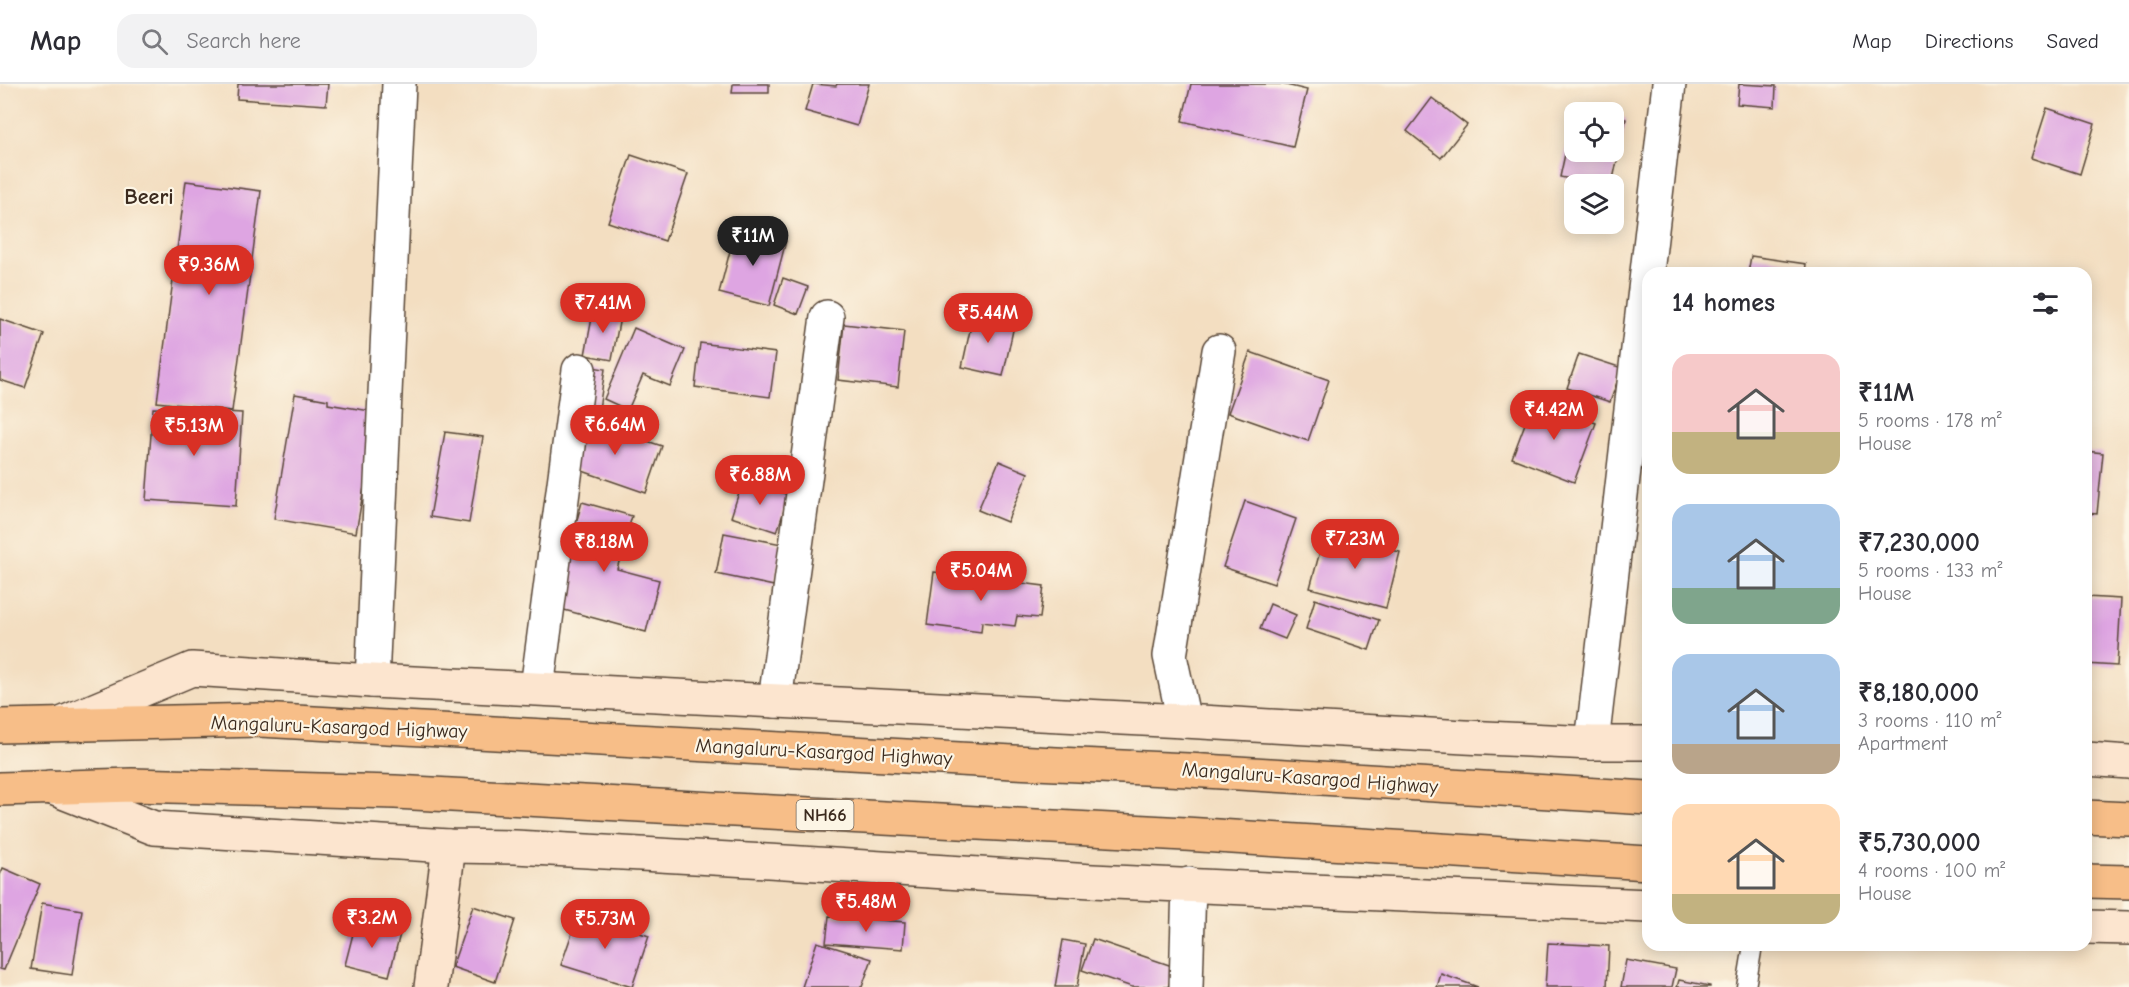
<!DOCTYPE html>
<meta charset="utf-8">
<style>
body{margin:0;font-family:"Comic Neue",sans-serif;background:#f2f2f3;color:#2b2b33;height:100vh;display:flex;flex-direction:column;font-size:22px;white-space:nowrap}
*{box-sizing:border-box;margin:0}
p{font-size:20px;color:#7c7c81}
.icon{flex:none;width:33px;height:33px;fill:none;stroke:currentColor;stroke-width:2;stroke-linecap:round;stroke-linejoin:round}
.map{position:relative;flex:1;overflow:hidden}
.drawer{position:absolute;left:1642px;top:183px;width:450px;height:684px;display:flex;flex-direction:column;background:#fff;border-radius:18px;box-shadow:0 3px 15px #0003}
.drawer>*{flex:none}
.controls{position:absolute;left:1564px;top:18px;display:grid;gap:12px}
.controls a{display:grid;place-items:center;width:60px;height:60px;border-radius:12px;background:#fff;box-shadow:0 3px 15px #0003;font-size:30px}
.price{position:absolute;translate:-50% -51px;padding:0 14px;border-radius:21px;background:#d93025;color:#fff;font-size:20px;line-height:39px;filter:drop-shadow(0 2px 3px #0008)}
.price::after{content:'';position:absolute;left:50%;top:36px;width:18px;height:14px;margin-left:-9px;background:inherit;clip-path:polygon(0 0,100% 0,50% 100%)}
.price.current{background:#222;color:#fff}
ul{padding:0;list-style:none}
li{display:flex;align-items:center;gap:18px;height:150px;padding:0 30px}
li span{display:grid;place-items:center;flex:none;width:168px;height:120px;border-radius:18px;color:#555}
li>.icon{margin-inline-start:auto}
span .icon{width:72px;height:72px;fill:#fffc;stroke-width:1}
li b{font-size:26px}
h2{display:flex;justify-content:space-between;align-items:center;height:72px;padding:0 30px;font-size:26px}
header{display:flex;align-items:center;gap:36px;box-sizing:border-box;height:84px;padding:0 30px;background:#fff;border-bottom:2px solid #e1e1e2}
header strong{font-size:28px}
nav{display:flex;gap:33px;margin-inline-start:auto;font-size:21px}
.search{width:420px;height:54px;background:#f2f2f3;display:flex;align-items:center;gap:15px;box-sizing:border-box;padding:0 21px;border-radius:18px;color:#7c7c81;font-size:22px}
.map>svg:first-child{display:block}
</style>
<header>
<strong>Map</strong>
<div class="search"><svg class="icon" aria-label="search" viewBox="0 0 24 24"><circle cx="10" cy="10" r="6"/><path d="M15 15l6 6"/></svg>Search here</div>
<nav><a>Map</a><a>Directions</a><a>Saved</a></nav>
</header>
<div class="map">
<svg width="2129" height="903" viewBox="0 0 2129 903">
<rect width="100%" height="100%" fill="#fcf5e5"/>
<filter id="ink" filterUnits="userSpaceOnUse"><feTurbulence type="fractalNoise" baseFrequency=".0167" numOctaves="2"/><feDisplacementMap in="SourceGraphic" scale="12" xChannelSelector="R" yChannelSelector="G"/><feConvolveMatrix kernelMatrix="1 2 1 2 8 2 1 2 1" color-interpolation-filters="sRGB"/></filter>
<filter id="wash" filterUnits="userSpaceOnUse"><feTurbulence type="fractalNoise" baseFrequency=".008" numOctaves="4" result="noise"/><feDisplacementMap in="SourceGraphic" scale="24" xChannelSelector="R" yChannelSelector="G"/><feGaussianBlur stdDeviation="1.35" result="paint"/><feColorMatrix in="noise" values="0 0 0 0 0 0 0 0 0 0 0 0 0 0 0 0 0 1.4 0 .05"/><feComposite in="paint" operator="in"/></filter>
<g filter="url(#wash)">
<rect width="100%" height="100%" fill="#f3dec1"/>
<g id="blocks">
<g fill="#dea5e2">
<path d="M238 0H328L326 21 237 15Z"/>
<path d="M733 0H769V9H732Z"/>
<path d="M813 0 836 2 837 0H869L857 42 805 27Z"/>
<path d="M1191 0H1282L1307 6 1293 63 1182 37Z"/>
<path d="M1739 0 1776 2 1775 23 1737 20Z"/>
<path d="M1432 14 1467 41 1441 74 1407 47Z"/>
<path d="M2047 24 2095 40 2080 90 2031 74Z"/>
<path d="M1574 29 1575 68H1614V33L1626 35 1612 100H1596L1560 93Z"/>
<path d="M631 71 688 90 665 157 608 138Z"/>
<path d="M186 97 261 107 232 327 157 318Z"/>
<path d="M736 144 786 157 769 222 719 209Z"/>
<path d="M1751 172 1806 180 1805 189H1748Z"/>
<path d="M783 194 808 203 798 230 774 221Z"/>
<path d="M594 223 621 228 612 276 585 271Z"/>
<path d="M974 228 1015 237 1003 292 962 283Z"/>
<path d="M0 235 44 250 25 304 0 296Z"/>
<path d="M844 240 904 247 898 303 838 296Z"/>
<path d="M634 244 685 266 670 302 643 291 628 326 604 315Z"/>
<path d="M700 259 776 269 770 313 695 303Z"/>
<path d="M1250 268 1329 296 1308 357 1228 329Z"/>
<path d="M1579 270 1622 284 1610 318 1567 304Z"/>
<path d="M586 282 605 285 598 332 579 329Z"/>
<path d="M295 310 328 316V320L377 328 356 449 274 435Z"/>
<path d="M1534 316 1596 339 1574 398 1512 374Z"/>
<path d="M153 324 242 329 236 422 146 416Z"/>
<path d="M584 336 662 362 646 409 568 382Z"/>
<path d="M445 348 483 353 469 439 430 433Z"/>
<path d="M2086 367 2103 369 2097 430 2086 429Z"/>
<path d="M999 377 1028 389 1007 438 978 426Z"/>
<path d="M743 396 789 411 777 448 731 433Z"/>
<path d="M1245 417 1296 435 1274 500 1223 483Z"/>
<path d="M582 418 632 432 617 485 659 496 646 548 553 523Z"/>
<path d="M724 449 782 460 774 502 716 490Z"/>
<path d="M1325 449 1400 468 1386 524 1310 504Z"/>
<path d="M934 488 1044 502 1040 534 1017 532 1015 542 982 538 981 548 927 541Z"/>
<path d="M2086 513 2121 515 2117 582 2086 580Z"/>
<path d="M1315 515 1379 536 1369 566 1306 545Z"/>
<path d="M1270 520 1296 531 1285 555 1260 545Z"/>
<path d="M3 784 40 800 4 886 0 885V791Z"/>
<path d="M42 819 82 826 72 891 31 885Z"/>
<path d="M473 822 515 836 495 898 452 883Z"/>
<path d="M579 829 649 852 632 903 561 881Z"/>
<path d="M829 832 905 838 903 865 826 859Z"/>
<path d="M356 838 400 850 389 892 345 881Z"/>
<path d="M1093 855 1175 883 1168 903H1132L1082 886Z"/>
<path d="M1063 856 1085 860 1077 903H1055Z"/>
<path d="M817 858 872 875 862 903H802Z"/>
<path d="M1548 859 1609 862 1607 903H1545Z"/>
<path d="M1626 876 1676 885 1672 903H1621Z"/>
<path d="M1441 890 1478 903H1437Z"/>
<path d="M1679 896 1710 902V903H1677Z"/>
</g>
</g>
</g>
<g filter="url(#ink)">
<use href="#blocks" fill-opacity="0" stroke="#574536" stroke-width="1.5"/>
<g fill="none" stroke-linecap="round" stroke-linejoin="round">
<defs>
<path id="lane" d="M1746 903 1753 861"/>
<g id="street">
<path d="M372 597 399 0"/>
<path d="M537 604 579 286"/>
<path d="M775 617 827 233"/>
<path d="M1184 637 1170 572 1219 267"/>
<path d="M1592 659 1669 0"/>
<path d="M1186 903 1189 800"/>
</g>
<g id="secondary">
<path d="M61 640 192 585 372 597 1184 637 1465 653 1592 659H1648"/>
<path d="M2086 675 2129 678"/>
<path d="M50 703 154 744 449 762 515 763 785 778 1092 797 1648 822"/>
<path d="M2086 843 2129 844"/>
<path d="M431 903 449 762"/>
</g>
<g id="highway">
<path d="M0 642 260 636 1013 678 1188 686 1648 714"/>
<path d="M0 705 132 701 395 708 1185 750 1648 779"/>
<path d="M2086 733 2129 735"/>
<path d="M2086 797 2129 798"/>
</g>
</defs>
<use href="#lane" stroke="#574536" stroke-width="21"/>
<use href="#street" stroke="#574536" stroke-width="36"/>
<use href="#secondary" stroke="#574536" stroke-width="36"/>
<use href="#highway" stroke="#574536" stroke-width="36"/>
<use href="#lane" stroke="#fff" stroke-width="18"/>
<use href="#street" stroke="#fff" stroke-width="33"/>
<use href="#secondary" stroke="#fce5cf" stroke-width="33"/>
<use href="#highway" stroke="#f7be88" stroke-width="33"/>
</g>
</g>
<g text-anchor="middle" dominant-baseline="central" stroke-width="4.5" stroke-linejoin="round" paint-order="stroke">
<rect fill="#fcf5e5" stroke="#75675a" stroke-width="1.5" x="796.5" y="716" width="57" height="30" rx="4.5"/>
<g font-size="18" font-weight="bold" fill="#3b2a1e">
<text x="825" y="731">NH66</text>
</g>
<g font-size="20" fill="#3b2a1e" stroke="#fcf5e5">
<text transform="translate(339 643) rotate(2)">Mangaluru-Kasargod Highway</text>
<text transform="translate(824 668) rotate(3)">Mangaluru-Kasargod Highway</text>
<text transform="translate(1310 694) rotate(4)">Mangaluru-Kasargod Highway</text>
</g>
<g font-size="22" font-weight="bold" fill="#3b2a1e" stroke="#fcf5e5">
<text x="149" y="113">Beeri</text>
</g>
</g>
</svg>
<div class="controls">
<a><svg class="icon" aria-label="locate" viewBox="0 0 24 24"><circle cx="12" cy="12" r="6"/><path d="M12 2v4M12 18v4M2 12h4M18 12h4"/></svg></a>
<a><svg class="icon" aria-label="layers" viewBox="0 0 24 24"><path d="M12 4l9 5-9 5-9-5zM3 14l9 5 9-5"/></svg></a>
</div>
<b class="price current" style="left:753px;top:183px">₹11M</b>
<b class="price" style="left:209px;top:212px">₹9.36M</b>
<b class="price" style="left:603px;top:250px">₹7.41M</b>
<b class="price" style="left:988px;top:260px">₹5.44M</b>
<b class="price" style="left:1554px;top:357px">₹4.42M</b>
<b class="price" style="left:615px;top:372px">₹6.64M</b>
<b class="price" style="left:194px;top:373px">₹5.13M</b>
<b class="price" style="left:760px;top:422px">₹6.88M</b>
<b class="price" style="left:1355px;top:486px">₹7.23M</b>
<b class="price" style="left:604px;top:489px">₹8.18M</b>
<b class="price" style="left:981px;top:518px">₹5.04M</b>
<b class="price" style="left:866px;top:849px">₹5.48M</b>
<b class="price" style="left:372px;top:865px">₹3.2M</b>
<b class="price" style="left:605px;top:866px">₹5.73M</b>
<section class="drawer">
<h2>14 homes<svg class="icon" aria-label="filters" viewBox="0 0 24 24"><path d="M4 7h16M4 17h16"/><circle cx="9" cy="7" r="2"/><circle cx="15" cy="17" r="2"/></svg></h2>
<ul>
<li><span style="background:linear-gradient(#f6c9c9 65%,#c2b280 0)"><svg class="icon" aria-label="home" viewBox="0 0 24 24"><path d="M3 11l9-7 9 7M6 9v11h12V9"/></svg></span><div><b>₹11M</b><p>5 rooms · 178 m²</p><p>House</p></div></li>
<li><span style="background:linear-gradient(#a9c7e8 70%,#7fa58c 0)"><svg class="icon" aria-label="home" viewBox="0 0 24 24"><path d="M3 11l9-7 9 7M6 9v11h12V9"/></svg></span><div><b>₹7,230,000</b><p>5 rooms · 133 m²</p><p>House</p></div></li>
<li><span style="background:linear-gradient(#a9c7e8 75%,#b9a48a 0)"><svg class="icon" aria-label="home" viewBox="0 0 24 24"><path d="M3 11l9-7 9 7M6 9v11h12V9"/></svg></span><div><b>₹8,180,000</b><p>3 rooms · 110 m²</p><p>Apartment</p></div></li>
<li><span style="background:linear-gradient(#ffd9b3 75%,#c2b280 0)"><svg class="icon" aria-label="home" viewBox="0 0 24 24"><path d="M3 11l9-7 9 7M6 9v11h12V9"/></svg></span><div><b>₹5,730,000</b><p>4 rooms · 100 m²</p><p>House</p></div></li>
</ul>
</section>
</div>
